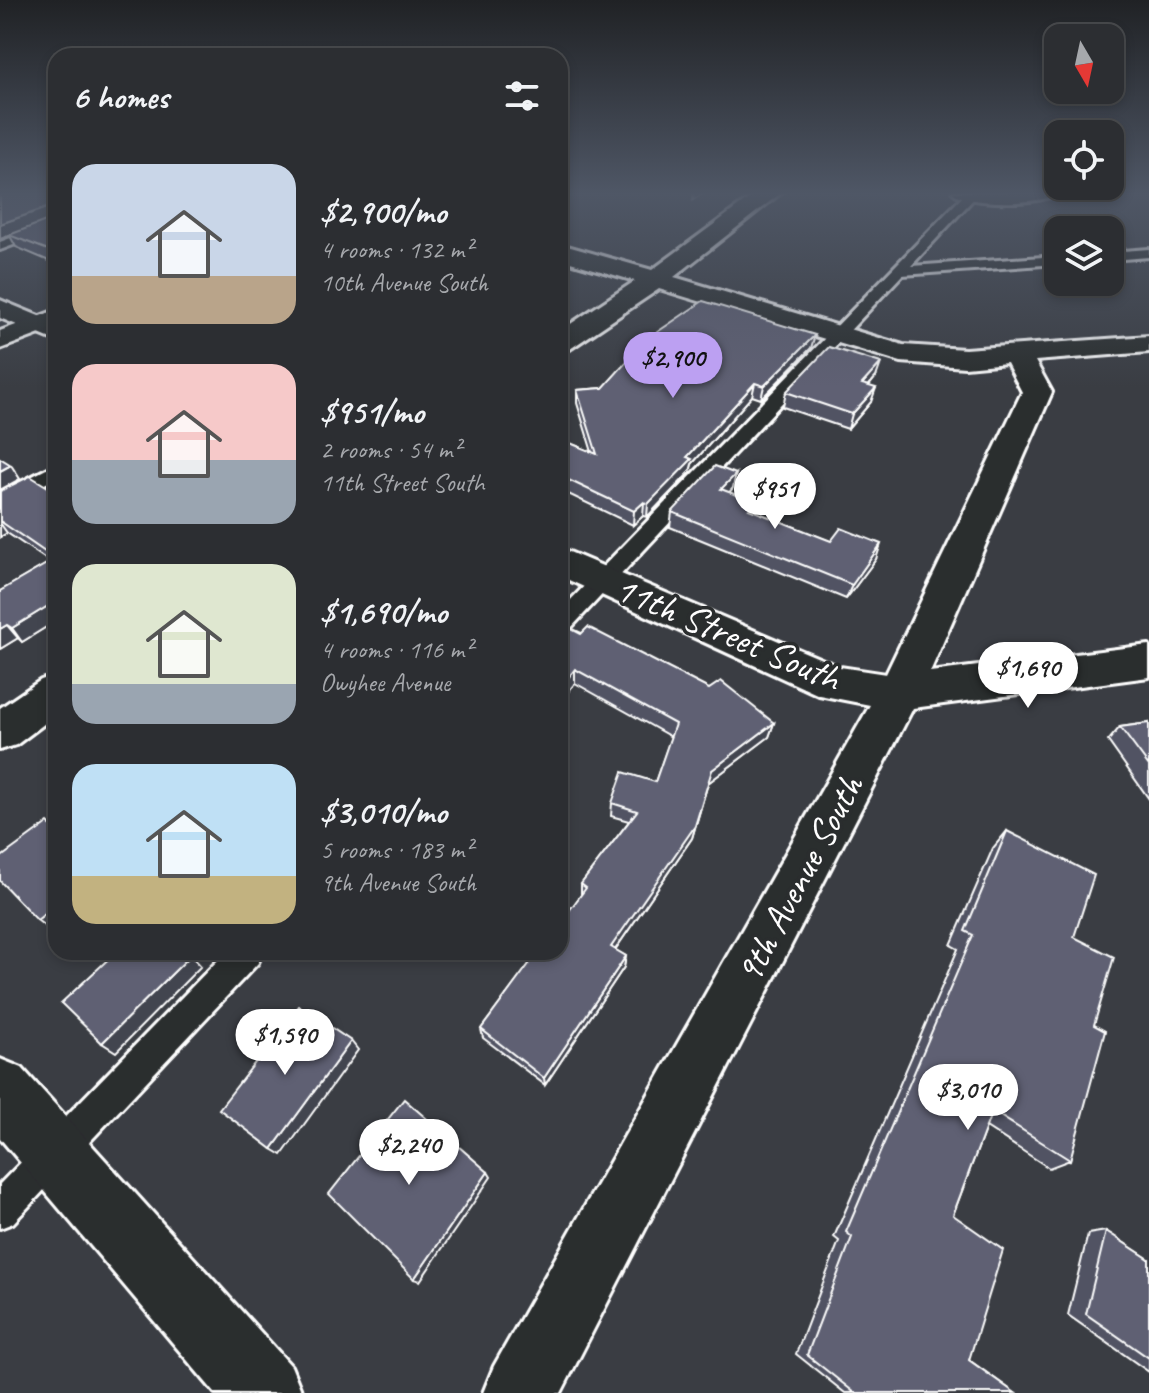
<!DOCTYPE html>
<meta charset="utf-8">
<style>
body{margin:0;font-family:Caveat,sans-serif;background:#383a3e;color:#f1f3f6;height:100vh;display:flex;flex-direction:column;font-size:30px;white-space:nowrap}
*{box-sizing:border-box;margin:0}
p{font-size:26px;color:#a6a8ac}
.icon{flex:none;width:44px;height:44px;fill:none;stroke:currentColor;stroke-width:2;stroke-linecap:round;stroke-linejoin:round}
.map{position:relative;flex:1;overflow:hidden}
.sheet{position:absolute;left:48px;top:48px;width:520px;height:912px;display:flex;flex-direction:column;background:#2c2e32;border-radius:24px;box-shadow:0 4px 12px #0003,0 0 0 2px #484a4d}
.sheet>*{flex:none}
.needle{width:52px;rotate:171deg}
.buttons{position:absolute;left:1044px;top:24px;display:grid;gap:16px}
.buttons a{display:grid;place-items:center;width:80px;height:80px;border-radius:16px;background:#2c2e32;box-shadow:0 4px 12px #0003,0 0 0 2px #484a4d;font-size:40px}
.price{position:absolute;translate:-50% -68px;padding:0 18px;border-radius:28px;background:#fff;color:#222;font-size:26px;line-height:52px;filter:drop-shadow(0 2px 4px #0008)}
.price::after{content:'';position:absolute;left:50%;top:48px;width:24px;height:18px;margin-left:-12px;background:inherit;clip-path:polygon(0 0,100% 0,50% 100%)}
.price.active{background:#bca0f2;color:#111}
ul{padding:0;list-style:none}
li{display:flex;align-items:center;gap:24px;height:200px;padding:0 24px}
li span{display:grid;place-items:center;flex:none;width:224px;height:160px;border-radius:24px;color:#555}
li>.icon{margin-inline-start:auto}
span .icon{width:96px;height:96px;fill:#fffc;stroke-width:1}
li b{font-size:34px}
h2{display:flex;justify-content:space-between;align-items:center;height:96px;padding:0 24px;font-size:34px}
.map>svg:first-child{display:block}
</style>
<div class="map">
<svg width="1149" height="1393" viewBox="0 0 1149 1393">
<rect width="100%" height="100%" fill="#3a3d43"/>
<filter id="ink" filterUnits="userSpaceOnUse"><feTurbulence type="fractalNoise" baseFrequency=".0125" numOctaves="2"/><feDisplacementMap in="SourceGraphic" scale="16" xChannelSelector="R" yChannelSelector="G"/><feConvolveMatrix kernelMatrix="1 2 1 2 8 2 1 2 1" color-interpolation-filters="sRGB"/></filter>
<g filter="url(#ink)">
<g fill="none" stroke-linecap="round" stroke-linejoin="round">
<defs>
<g id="lane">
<path d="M560 192H571L560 198Z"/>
<path d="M967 192 978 194 911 266 1058 256V264L902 275 568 631 560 633V611Z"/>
<path d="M56 221V229L0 250V242Z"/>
<path d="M1149 249V257L1110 260V252Z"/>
<path d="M56 464V478L0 507V493Z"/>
<path d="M226 952H262L258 963 13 1223 0 1228V1184Z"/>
</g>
<g id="street">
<path d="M758 192H782L674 277 903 345 965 349 1149 336V352L1035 361 1052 392 930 672 1149 645V677L913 708 561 1393H483L494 1366 870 705 819 695 560 576V548L840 667 886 674 1022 392 1007 363 965 367 901 362 659 289 570 349 560 351V331L635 281 560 259V244L652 270Z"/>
<path d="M953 192H1060C1048 205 965 206 953 192Z"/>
<path d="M0 300 56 323V341L0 318Z"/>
<path d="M56 675V715L16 745 0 750V708L41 680Z"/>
<path d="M0 1059 22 1068 291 1366 302 1393H215L0 1138Z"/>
</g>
<path id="secondary" d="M56 310V328L0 349V331Z"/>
</defs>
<use href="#lane" stroke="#fff" stroke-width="6"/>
<use href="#street" stroke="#fff" stroke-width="6"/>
<use href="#secondary" stroke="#fff" stroke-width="6"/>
<use href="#lane" fill="#2a2d2e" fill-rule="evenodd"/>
<use href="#street" fill="#2a2d2e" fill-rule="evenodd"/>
<use href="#secondary" fill="#2a2d2e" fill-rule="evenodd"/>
</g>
<g fill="#515363" stroke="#fff" stroke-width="2">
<path d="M56 192V264L16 247 10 236Z"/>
<path d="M811 348 761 399 752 396 692 464 690 472 647 517 643 516 633 525 560 490V439L592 452 577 403V390L603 388Z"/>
<path d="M876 377 869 386 871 402 848 429 783 407 786 392Z"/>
<path d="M733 488 729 492 753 511 876 559 846 599 670 527 672 512Z"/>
<path d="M0 491 56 492V621L22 642 18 638 0 649V591L50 562 7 533 0 537Z"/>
<path d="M560 623 774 723 769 737 708 783 692 838 615 950 626 956 624 967 545 1085 483 1038 481 1029 581 895V884L629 821 611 816 612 803 655 782 671 737 575 683 560 702Z"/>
<path d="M1149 723V799L1108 741 1120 727Z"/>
<path d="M1007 831 1074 937 1094 1025 1070 1160 1049 1168 986 1127 953 1215 969 1360 1015 1393H845L796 1354 839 1241 834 1237 958 949 951 945 993 848Z"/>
<path d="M1106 1231 1149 1259V1372L1068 1315 1088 1234Z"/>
</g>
<g fill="#424450" stroke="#fff" stroke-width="2">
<path d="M694 192H705L693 200Z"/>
<path d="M52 206 56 219 0 239V224Z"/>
<path d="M570 269V282L560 288V275Z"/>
<path d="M815 335 811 348 761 399 764 386Z"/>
<path d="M881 363 876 377 858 398 862 384Z"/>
<path d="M755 383 752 396 692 464 690 472 647 517 648 504 687 457Z"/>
<path d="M876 388 871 402 848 429 852 414Z"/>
<path d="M11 465 20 479 0 490V471Z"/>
<path d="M736 474 733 488 719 504 721 489Z"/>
<path d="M644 502 643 516 633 525 634 511Z"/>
<path d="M0 523 7 533 0 537Z"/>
<path d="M881 544 876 559 846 599 852 585Z"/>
<path d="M56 601V621L22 642 12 628Z"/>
<path d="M7 625 18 638 0 649V629Z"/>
<path d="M575 669V683L560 702V688Z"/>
<path d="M774 723 769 737 708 783 692 838 610 957 611 947 712 770Z"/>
<path d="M56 905V928L51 931 37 920Z"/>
<path d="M191 955 201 966 116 1052 102 1043Z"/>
<path d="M626 956 624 967 545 1085 544 1078Z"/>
<path d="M351 1041 358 1050 282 1155 272 1149Z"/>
<path d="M488 1172 491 1177 420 1281 414 1279Z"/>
</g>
<g fill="#5e6173" stroke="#fff" stroke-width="2">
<path d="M0 192H56V253L9 235 51 219 52 206 0 224Z"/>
<path d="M560 266 570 269 560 275Z"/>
<path d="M703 301 815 335 764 386 755 383 687 457 692 459 648 504 644 502 634 511 560 476V439L597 454 577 390 603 388 647 339Z"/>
<path d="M829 347 881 363 862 384 876 388 852 414 786 392Z"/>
<path d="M0 458 11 465 0 471Z"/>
<path d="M715 466 736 474 721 489 755 502 749 509 831 541 841 528 881 544 852 585 672 512Z"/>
<path d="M30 476 56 492V601L12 628 7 625 0 629V591L55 559 0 521V491Z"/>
<path d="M560 623 581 634 588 627 709 689 721 681 774 723 712 770 695 826 611 947 626 956 544 1078 481 1029 538 952H560V923L586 888 581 884 637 811 612 803 623 772 655 782 675 724 575 669 560 688Z"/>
<path d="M1149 723V766L1120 727Z"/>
<path d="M56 822V905L37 920 0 881V858L48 823 51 826Z"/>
<path d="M1007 831 1094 875 1074 937 1114 957 1094 1025 1105 1031 1070 1160 992 1111 953 1215 1003 1250 969 1360 1015 1393H855L807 1355 852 1237 846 1232 973 935 965 931Z"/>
<path d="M116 952H187L191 955 102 1043 61 1003Z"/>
<path d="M299 1006 351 1041 272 1149 219 1109Z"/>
<path d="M404 1099 488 1172 414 1279 329 1194Z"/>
<path d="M1106 1231 1149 1259V1358L1086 1314Z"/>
</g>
</g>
<linearGradient id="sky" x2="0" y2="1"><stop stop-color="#202225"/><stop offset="0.5" stop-color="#4f5766"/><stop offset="1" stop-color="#4f5766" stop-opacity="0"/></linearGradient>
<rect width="1149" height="387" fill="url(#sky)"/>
<g text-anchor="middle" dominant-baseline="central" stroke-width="7" stroke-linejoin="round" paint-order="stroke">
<g font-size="38" fill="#fff" stroke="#2a2d2e">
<text transform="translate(728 633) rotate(23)">11th Street South</text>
<text transform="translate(799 879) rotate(-62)">9th Avenue South</text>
</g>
</g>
</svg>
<div class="buttons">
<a><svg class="needle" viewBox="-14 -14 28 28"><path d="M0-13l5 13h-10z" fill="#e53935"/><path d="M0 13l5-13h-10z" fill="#a6a8ac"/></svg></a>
<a><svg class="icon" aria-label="locate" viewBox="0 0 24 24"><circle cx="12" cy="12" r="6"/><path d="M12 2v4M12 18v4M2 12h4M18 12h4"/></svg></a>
<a><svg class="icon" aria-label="layers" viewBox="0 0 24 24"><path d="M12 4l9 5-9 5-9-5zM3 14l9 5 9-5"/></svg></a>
</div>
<b class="price active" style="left:673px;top:400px">$2,900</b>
<b class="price" style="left:775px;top:531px">$951</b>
<b class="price" style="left:1028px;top:710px">$1,690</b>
<b class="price" style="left:285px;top:1077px">$1,590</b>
<b class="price" style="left:968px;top:1132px">$3,010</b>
<b class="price" style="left:409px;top:1187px">$2,240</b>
<section class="sheet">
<h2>6 homes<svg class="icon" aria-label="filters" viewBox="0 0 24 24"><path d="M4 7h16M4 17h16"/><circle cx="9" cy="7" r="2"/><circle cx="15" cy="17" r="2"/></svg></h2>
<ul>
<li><span style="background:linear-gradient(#c9d6e8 70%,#b9a48a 0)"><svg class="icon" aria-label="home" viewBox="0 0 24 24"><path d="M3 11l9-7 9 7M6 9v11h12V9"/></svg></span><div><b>$2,900/mo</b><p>4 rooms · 132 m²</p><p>10th Avenue South</p></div></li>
<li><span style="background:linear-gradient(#f6c9c9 60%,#9aa5b1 0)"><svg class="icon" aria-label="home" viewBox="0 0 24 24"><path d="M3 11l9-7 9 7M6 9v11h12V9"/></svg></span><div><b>$951/mo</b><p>2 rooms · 54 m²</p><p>11th Street South</p></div></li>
<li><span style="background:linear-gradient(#dfe7d0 75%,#9aa5b1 0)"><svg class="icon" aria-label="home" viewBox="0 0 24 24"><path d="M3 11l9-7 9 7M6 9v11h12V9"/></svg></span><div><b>$1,690/mo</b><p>4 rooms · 116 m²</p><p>Owyhee Avenue</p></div></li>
<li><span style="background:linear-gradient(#bfe0f5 70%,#c2b280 0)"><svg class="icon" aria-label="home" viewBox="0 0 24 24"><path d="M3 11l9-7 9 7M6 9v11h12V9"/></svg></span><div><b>$3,010/mo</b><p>5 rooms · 183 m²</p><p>9th Avenue South</p></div></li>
</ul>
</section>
</div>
